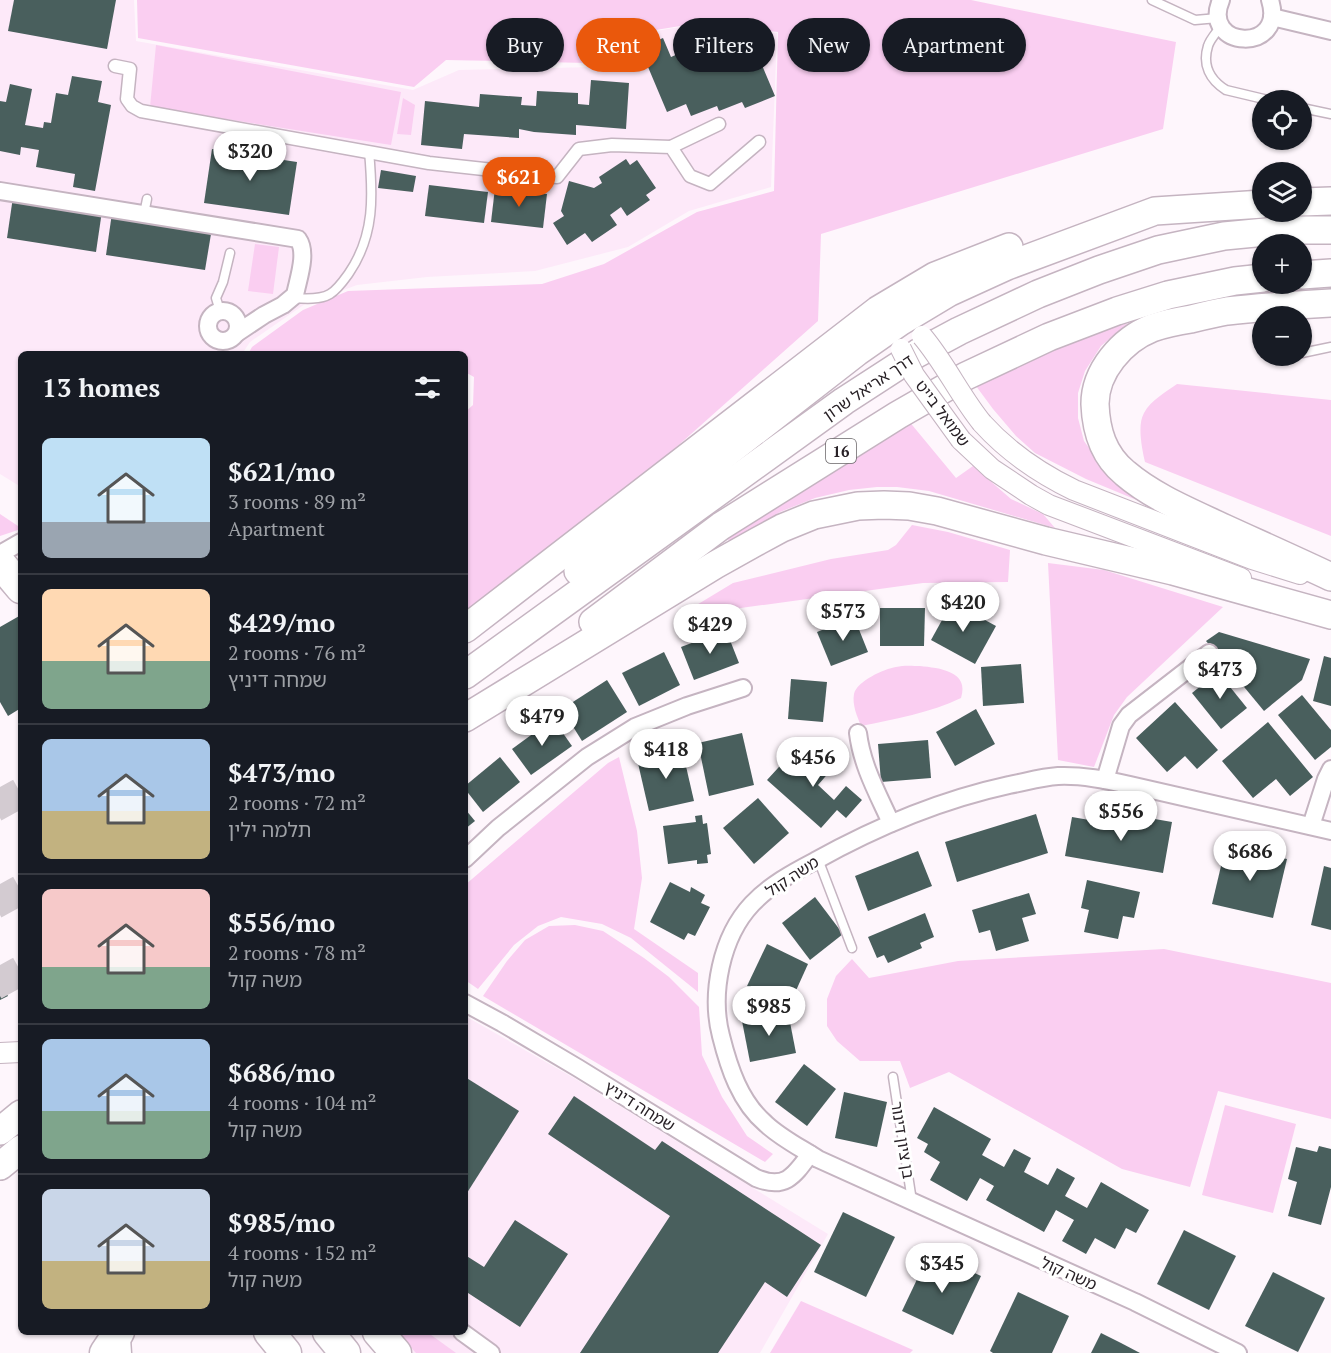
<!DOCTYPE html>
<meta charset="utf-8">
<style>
body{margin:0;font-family:"PT Serif","Noto Sans Hebrew",serif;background:#242831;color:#f1f3f6;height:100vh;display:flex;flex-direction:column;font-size:22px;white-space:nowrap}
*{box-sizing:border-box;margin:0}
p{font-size:20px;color:#9ea1a6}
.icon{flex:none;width:33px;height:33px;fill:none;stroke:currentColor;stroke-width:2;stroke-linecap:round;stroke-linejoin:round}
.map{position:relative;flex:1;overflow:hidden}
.sheet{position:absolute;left:18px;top:351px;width:450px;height:984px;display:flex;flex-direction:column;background:#171b24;border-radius:9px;box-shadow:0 2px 4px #0004}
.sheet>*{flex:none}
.guide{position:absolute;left:486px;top:18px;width:570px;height:54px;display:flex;gap:12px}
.buttons{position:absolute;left:1252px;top:90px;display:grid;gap:12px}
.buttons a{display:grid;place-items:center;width:60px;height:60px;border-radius:50%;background:#171b24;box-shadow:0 2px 4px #0004;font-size:30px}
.price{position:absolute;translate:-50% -51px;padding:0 14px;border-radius:21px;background:#fff;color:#222;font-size:20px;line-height:39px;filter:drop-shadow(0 2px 3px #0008)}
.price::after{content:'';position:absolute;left:50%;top:36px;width:18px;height:14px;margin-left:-9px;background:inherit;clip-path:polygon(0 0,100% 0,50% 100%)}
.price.selected{background:#ea580c;color:#fff}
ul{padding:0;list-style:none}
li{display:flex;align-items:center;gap:18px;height:150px;padding:0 24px}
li+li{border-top:2px solid #363941}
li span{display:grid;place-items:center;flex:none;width:168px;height:120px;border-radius:9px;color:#555}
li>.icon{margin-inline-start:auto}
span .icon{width:72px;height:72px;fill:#fffc;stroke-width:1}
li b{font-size:26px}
h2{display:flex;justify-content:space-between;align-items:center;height:72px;padding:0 24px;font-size:26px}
.pill{padding:0 21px;border-radius:27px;background:#171b24;box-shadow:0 2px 4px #0004;font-size:21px;line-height:54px}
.pill.selected{background:#ea580c;color:#fff}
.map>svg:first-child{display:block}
</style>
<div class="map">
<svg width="1331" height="1353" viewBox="0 0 1331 1353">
<rect width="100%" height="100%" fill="#fef6fc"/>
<g fill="#fde9f9">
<path d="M0 0H134L136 41 413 90 459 70 636 66 638 34 698 24 777 33 771 187 689 211 628 247 535 271 427 277 357 285 305 304 250 342 242 354H21V487L0 474Z"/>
<path d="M465 1016 574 1078 828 1234 760 1353H412L392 1332H465Z"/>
</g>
<g fill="#facef1">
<path d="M137 0H971L1176 42 1163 129 821 234 818 321 654 467 465 617V412L473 405 474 377 465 372V354H248L252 347 303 310 348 291 542 284 604 264 697 212 774 191 778 32 699 23 637 33 633 64 446 60 414 87 138 38Z"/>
<path d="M156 45 401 92 391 145 150 107Z"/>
<path d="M403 98 415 105 411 135 397 134Z"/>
<path d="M255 244 279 247 273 294 248 291Z"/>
<path d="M1128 323 1101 346 1085 371 1078 393V418L1084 441 1100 463 1156 508 1086 479 1035 453 1016 436 993 409 976 386 1077 340Z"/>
<path d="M1177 384 1331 400V536L1145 462C1142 449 1137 425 1144 413 1151 400 1166 392 1177 384Z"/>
<path d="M908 420 956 478 973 466 1011 499 1043 514 1055 528 929 491 897 487H877L849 490 815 498 780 512 731 545 726 535Z"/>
<path d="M0 514 21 528V529L0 536Z"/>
<path d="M912 525 948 532 1010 550 1008 582 923 583 712 612 690 609 733 583 831 559 888 550 896 545Z"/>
<path d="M1048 563 1104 570 1223 607 1127 697 1114 715 1094 767 1058 760Z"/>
<path d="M920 666C939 668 970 671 961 698 930 713 895 719 861 726 857 716 852 705 854 694 857 681 884 669 896 667 904 665 913 666 920 666Z"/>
<path d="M619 757 637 831 642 878 634 929 698 973V992L631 938 602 924 561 917 538 926 514 945 478 989 465 980V885L608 763Z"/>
<path d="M575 925 603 931 644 958 669 977 699 1007 702 1055 722 1097 747 1136 773 1154 765 1162 483 996 507 961 525 940 549 926Z"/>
<path d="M1164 949 1331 983V1119L1218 1091 1190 1187 1122 1169 949 1072 910 1088 900 1061H860L837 1041 827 1026V999L836 976 852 959 869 978 958 961Z"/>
<path d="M1225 1105 1296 1124 1273 1213 1202 1195Z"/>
<path d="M801 1301 913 1350 910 1353H770Z"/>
<path d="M397 1332H427L456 1353H416Z"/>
</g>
<g fill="#495f5d">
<path d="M14 0H116L107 49 8 31Z"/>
<path d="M750 37 775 96 745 108 742 102 719 111 717 106 691 116 686 104 667 112 640 48 663 38 671 57 694 47 696 53 722 42 724 48Z"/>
<path d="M72 76 102 81 98 102 111 105 95 191 73 187 75 174 36 167 39 150 21 147 20 155 0 151V101L6 102 10 84 32 89 25 125 43 128 44 122 51 123 56 93 68 95Z"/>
<path d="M591 80 629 83 626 129 576 125V135L534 132 519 129V138L464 134 462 149 421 145 425 101 479 107 480 94 522 97 521 105 536 106 537 91 578 93V104L589 105Z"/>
<path d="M212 149 297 162 289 215 204 203Z"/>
<path d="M626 159 630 165 637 160 656 188 646 195 650 200 627 216 621 207 610 215 617 225 592 242 585 233 567 245 553 223 564 216 561 211 569 181 594 188 602 183 599 177Z"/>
<path d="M381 170 416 176 413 192 378 188Z"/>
<path d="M429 185 488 192 484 223 425 216Z"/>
<path d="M495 188 547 194 543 228 491 222Z"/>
<path d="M13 197 102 211 96 252 7 238Z"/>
<path d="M112 213 212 228 205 270 106 255Z"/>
<path d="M952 602 996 626 975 664 931 640Z"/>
<path d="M880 608H925L924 646H880Z"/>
<path d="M21 615V708L8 716 0 702V627Z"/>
<path d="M854 617 868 652 831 666 817 632Z"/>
<path d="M726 630 739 663 694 680 681 647Z"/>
<path d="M1219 632 1310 659 1302 680 1264 711 1206 641Z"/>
<path d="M664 652 680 685 639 706 622 673Z"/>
<path d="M1324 656 1331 658V706L1313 701Z"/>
<path d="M1021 664 1024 703 983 706 981 667Z"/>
<path d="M1218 672 1247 708 1221 729 1192 693Z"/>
<path d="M791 679 827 682 823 722 788 719Z"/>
<path d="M607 680 627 712 582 741 562 709Z"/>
<path d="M1302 695 1331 730V747L1315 760 1278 715Z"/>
<path d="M1175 702 1218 750 1197 769 1185 756 1167 772 1136 738Z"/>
<path d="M976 709 995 744 955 766 936 732Z"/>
<path d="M553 719 572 746 531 775 512 749Z"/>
<path d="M1268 722 1313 777 1290 796 1276 779 1253 798 1222 761Z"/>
<path d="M742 733 754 785 709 796 698 743Z"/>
<path d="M928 740 931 778 881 782 878 744Z"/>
<path d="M822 747 838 762 818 785 834 800 846 786 862 800 846 818 837 810 821 828 767 780 789 756 802 769Z"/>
<path d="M682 749 694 801 649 811 637 759Z"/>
<path d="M500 757 520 782 483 812 465 789V786Z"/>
<path d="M758 798 789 833 754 864 723 828Z"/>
<path d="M465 809 475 821 465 829Z"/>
<path d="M1036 814 1048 853 957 882 945 842Z"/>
<path d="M1126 814 1172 822 1163 873 1065 856 1072 817 1124 826Z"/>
<path d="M702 815 703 824 707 823 711 854 707 855 708 863 697 864V860L668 864 663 826 696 822 695 816Z"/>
<path d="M1226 845 1287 859 1273 918 1212 904Z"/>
<path d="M918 851 932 886 868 911 855 876Z"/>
<path d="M1324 866 1331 868V930L1311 925Z"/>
<path d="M1087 880 1140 892 1134 918 1123 916 1118 939 1084 932 1089 910 1081 908Z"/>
<path d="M670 882 690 892 691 887 705 895 701 903 710 907 695 936 688 933 684 940 650 922Z"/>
<path d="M1029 893 1036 914 1022 918 1029 941 996 951 990 930 979 933 972 910Z"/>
<path d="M815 897 843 934 810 960 782 923Z"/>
<path d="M925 913 934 937 920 943 922 948 888 963 884 955 877 958 868 937Z"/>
<path d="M767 944 808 964 789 1006 747 986Z"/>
<path d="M0 982 8 996 0 1000Z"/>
<path d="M788 1012 796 1053 750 1062 742 1021Z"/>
<path d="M804 1064 836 1089 807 1126 775 1102Z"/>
<path d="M465 1077 519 1111 465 1196Z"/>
<path d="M844 1092 887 1102 877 1147 835 1138Z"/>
<path d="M574 1096 655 1150 662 1141 821 1245 787 1297 765 1282 718 1353H580L670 1216 548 1134Z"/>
<path d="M934 1107 991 1139 982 1155 1004 1167 1014 1149 1031 1158 1024 1172 1048 1185 1057 1168 1075 1178 1065 1196 1087 1208 1101 1182 1149 1210 1136 1233 1126 1228 1115 1249 1095 1238 1086 1254 1062 1241 1074 1220 1056 1210 1044 1232 986 1200 994 1186 980 1178 967 1201 930 1180 940 1162 924 1152 928 1144 917 1138Z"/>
<path d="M1319 1146 1331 1149V1187L1321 1225 1288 1216 1297 1182 1288 1179 1296 1147 1317 1152Z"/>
<path d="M843 1212 895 1237 866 1297 814 1272Z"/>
<path d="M515 1220 568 1254 520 1327 465 1291V1255L484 1267Z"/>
<path d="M1184 1230 1236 1256 1209 1310 1157 1284Z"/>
<path d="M930 1252 981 1276 953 1335 902 1311Z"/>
<path d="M1273 1272 1325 1298 1298 1352 1245 1326Z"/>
<path d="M1018 1292 1069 1316 1052 1353H993L990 1351Z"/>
<path d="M1101 1333 1121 1343 1140 1353H1091Z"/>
</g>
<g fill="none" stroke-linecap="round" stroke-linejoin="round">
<g stroke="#d3cbd1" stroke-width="30" stroke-dasharray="30 15" stroke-linecap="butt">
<path d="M0 787 21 825"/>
<path d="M0 884 21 922"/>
<path d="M0 965 21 1003"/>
</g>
<defs>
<g id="service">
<path d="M1152 0 1195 20 1218 18"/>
<path d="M1221 26C1217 32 1210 39 1208 46 1202 65 1210 80 1226 90L1268 100"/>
<path d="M1302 108 1331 114"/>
<path d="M144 214 147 199"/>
<path d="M293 298C305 299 320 300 330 294 338 289 344 280 349 273 375 235 373 195 369 151"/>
<path d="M220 311 216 298 223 282 230 253"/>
<path d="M1302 353 1331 347"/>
<path d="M818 859 852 948"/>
<path d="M893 1077 912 1201"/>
<path d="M126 1338 127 1353"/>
</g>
<g id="pedestrian">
<path d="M115 66 130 69 127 99 132 106 141 111 429 163 557 177 579 149 612 145 671 147 690 176 710 184 759 142"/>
<path d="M671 147 719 124"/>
</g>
<g id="minor">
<path d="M1221 0C1200 49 1287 54 1270 0"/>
<path d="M1272 17 1331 31"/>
<path d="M0 191 298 239C308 253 298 279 295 295L283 305 264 315 237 333"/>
<circle cx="223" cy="326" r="15"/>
<path d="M0 554 21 542"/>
<path d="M858 733C862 766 878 794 891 823"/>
<path d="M1105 780 1121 726 1129 715 1209 653"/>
<path d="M1311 826 1326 779 1331 769"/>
<path d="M465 859 498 828 587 757 635 727 687 706 743 688"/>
<path d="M465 1003 502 1023 578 1068 756 1178C785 1190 794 1176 810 1154"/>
<path d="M462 1332 491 1353"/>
<path d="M1238 1353 1135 1302 818 1159C801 1148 781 1138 766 1124 740 1102 729 1068 721 1036 710 994 721 937 752 904 770 885 792 873 815 861 876 827 940 800 1009 785 1025 782 1042 777 1058 776 1082 775 1106 780 1130 785L1331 831"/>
</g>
<g id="tertiary">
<path d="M982 423C1009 453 1039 473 1074 490L1252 559 1300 574"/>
<path d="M961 440 992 469 1031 495 1049 505 1241 578"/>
<path d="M0 1053 21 1052"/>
</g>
<g id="trunk">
<path d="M1302 202 1331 201"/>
<path d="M1302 275 1331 273"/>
<path d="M1331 303C1296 305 1261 307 1227 311 1215 313 1203 316 1191 319 1178 321 1164 324 1152 328 1122 340 1095 371 1095 404 1096 431 1103 455 1125 473 1153 497 1190 512 1224 528 1259 544 1295 560 1331 577"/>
<path d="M578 571 727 453 857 352 900 322 950 292 1007 266 1155 211 1263 204"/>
<path d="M593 622 721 526 898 415 966 376 1049 337 1117 311 1168 295 1235 281 1263 278"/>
<path d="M465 629 878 310 935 276 1009 247"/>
<path d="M465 675 844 401 918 353 959 331 1038 294 1099 270 1158 250 1224 236 1287 230H1331"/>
<path d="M465 718 715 565 758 541 782 528 814 515 858 506 884 505 909 506 937 511 1046 541 1173 571 1331 615"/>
<path d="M0 1131 21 1114"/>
<path d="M0 1166 21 1149"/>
</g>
<g id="motorway">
<path d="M0 563 21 588"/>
<path d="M269 1332 286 1353"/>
<path d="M328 1332 345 1353"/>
<path d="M378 1332 396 1353"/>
<path d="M105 1353 119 1332"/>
</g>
</defs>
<use href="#service" stroke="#c5b4c1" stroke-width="11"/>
<use href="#pedestrian" stroke="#c5b4c1" stroke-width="15"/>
<use href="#minor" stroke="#c5b4c1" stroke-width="20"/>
<use href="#tertiary" stroke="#c5b4c1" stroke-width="22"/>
<use href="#trunk" stroke="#c5b4c1" stroke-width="30"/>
<use href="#motorway" stroke="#c5b4c1" stroke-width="33"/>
<use href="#service" stroke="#fff" stroke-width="8"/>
<use href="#pedestrian" stroke="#fff" stroke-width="12"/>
<use href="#minor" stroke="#fff" stroke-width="16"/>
<use href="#tertiary" stroke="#fff" stroke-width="20"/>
<use href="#trunk" stroke="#fff" stroke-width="27"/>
<use href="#motorway" stroke="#fff" stroke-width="30"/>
<defs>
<g id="tertiary-bridge">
<path d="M922 336C945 363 960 396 982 423"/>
<path d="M901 349 914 375 961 440"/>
</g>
</defs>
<use href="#tertiary-bridge" stroke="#c5b4c1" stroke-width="22" stroke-linecap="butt"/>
<use href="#tertiary-bridge" stroke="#fff" stroke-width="20"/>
</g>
<g text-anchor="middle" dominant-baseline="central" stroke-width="6" stroke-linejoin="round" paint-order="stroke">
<rect fill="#fff" stroke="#686467" stroke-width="1.5" x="826" y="439" width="30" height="24" rx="4.5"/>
<g font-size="15" font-weight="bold" fill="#282126">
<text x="841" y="451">16</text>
</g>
<g font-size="16" fill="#282126" stroke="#fff">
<text transform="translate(868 387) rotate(-34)">דרך אריאל שרון</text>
<text transform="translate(943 413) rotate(53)">שמואל בייט</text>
<text transform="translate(792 876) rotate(-33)">משה קול</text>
<text transform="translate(640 1106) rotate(32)">שמחה דיניץ</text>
<text transform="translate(903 1140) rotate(81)">בן ציון דינור</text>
<text transform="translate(1069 1273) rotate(24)">משה קול</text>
</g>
</g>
</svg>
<div class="buttons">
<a><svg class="icon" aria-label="locate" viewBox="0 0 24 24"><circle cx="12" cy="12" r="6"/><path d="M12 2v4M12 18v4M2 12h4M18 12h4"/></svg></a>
<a><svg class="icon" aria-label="layers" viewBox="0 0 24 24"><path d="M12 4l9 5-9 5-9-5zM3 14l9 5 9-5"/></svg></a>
<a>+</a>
<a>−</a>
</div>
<b class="price" style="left:250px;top:182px">$320</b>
<b class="price selected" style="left:519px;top:208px">$621</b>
<b class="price" style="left:963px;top:633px">$420</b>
<b class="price" style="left:843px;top:642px">$573</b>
<b class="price" style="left:710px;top:655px">$429</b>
<b class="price" style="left:1220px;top:700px">$473</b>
<b class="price" style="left:542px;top:747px">$479</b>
<b class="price" style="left:666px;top:780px">$418</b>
<b class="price" style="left:813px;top:788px">$456</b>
<b class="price" style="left:1121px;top:842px">$556</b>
<b class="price" style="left:1250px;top:882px">$686</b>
<b class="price" style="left:769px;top:1037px">$985</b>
<b class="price" style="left:942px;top:1294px">$345</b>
<div class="guide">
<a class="pill">Buy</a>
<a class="pill selected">Rent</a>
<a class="pill">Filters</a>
<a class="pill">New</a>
<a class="pill">Apartment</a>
</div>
<section class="sheet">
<h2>13 homes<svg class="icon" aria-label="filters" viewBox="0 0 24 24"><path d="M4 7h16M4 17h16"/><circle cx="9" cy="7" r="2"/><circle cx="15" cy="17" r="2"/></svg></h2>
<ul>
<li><span style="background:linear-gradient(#bfe0f5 70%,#9aa5b1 0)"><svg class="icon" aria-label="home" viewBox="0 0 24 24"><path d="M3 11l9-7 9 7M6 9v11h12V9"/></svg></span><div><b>$621/mo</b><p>3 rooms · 89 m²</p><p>Apartment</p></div></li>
<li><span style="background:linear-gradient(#ffd9b3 60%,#7fa58c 0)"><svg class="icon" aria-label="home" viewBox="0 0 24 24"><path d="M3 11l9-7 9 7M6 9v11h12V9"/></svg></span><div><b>$429/mo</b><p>2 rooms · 76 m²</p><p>שמחה דיניץ</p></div></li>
<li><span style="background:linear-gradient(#a9c7e8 60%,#c2b280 0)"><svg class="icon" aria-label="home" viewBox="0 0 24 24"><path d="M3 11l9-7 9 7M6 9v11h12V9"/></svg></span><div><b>$473/mo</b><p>2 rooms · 72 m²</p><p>תלמה ילין</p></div></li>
<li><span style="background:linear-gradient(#f6c9c9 65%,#7fa58c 0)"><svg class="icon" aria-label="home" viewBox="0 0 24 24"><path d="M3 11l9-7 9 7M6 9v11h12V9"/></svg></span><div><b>$556/mo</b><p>2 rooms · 78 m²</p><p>משה קול</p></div></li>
<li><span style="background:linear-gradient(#a9c7e8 60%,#7fa58c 0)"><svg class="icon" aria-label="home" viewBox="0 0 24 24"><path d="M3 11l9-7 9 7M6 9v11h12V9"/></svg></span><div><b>$686/mo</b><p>4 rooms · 104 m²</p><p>משה קול</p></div></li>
<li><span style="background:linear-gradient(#c9d6e8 60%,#c2b280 0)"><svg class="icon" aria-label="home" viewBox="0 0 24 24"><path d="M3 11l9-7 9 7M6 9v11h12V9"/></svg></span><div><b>$985/mo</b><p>4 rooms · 152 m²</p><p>משה קול</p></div></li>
</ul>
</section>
</div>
